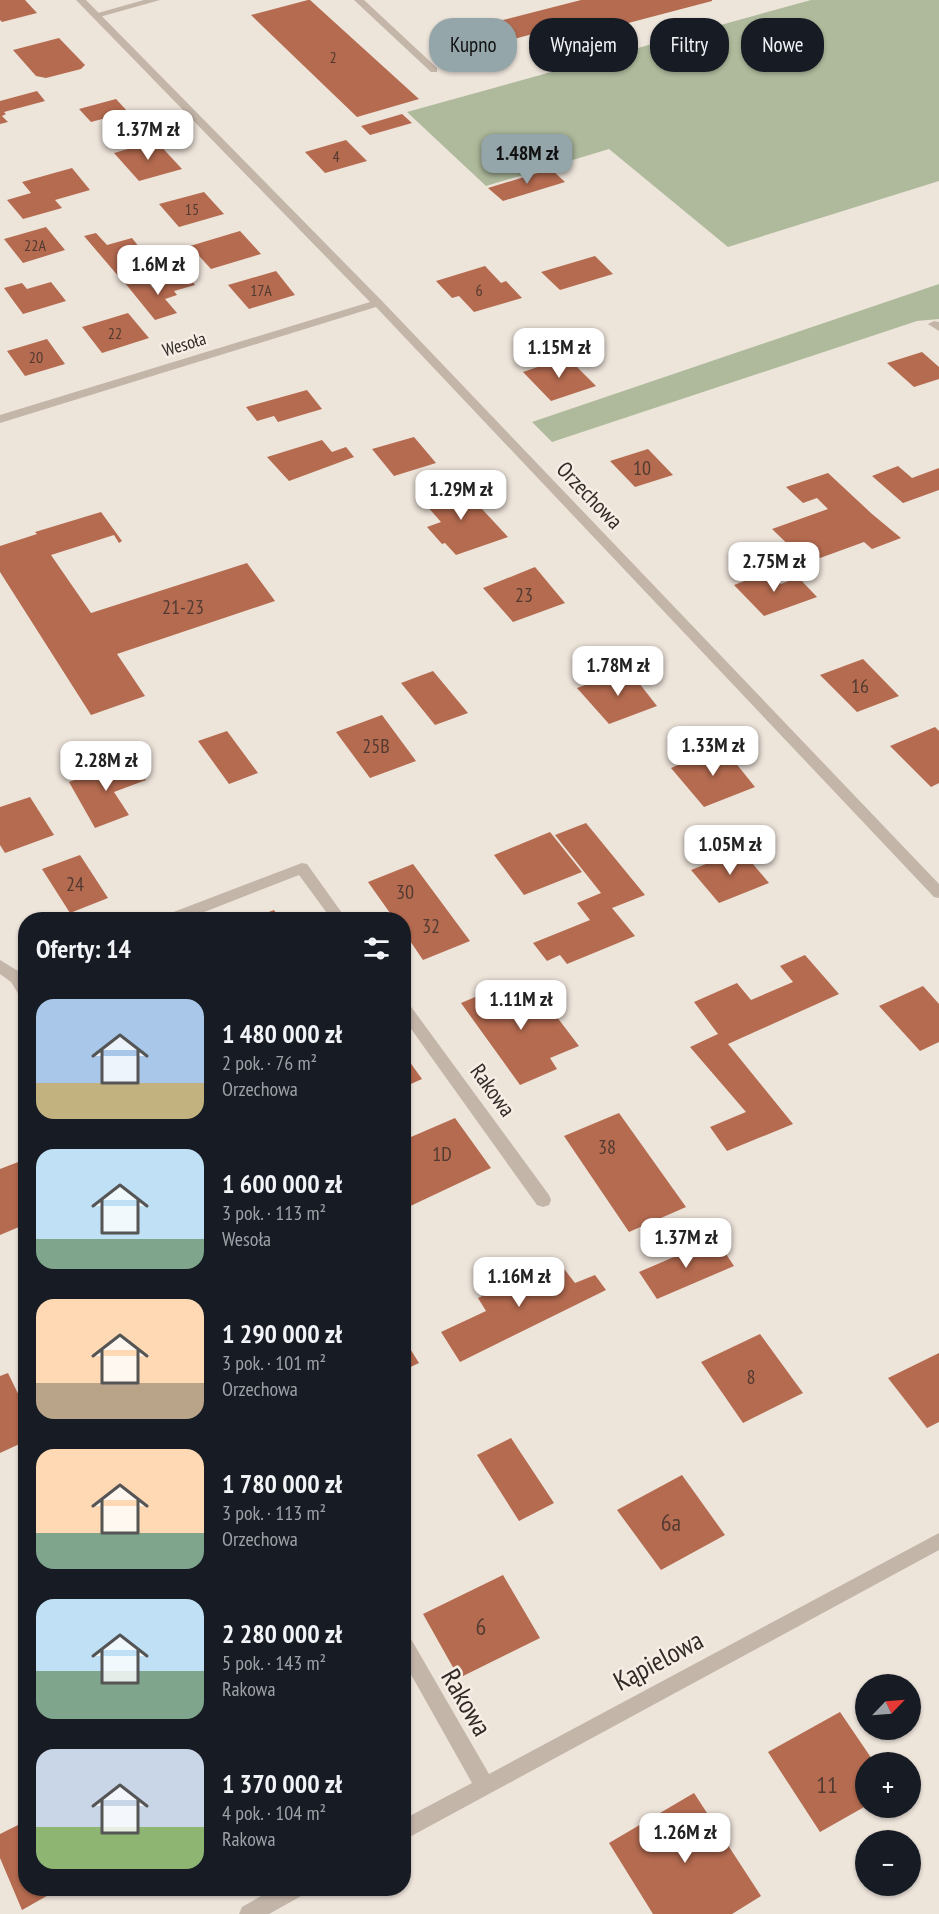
<!DOCTYPE html>
<html lang="pl">
<meta charset="utf-8">
<style>
body{margin:0;font-family:"PT Sans Narrow",sans-serif;background:#20242c;color:#f1f3f6;height:100vh;display:flex;flex-direction:column;font-size:22px;white-space:nowrap}
*{box-sizing:border-box;margin:0}
p{font-size:20px;color:#9ea1a6}
.icon{flex:none;width:33px;height:33px;fill:none;stroke:currentColor;stroke-width:2;stroke-linecap:round;stroke-linejoin:round}
.map{position:relative;flex:1;overflow:hidden}
.side{position:absolute;left:18px;top:912px;width:393px;height:984px;display:flex;flex-direction:column;background:#171b24;border-radius:24px;box-shadow:0 2px 4px #0004}
.side>*{flex:none}
.guide{position:absolute;left:429px;top:18px;width:420px;height:54px;display:flex;gap:12px}
.needle{width:39px;rotate:65deg}
.tools{position:absolute;left:855px;top:1674px;display:grid;gap:12px}
.tools a{display:grid;place-items:center;width:66px;height:66px;border-radius:50%;background:#171b24;box-shadow:0 2px 4px #0004;font-size:30px}
.price{position:absolute;translate:-50% -51px;padding:0 14px;border-radius:12px;background:#fff;color:#222;font-size:20px;line-height:39px;filter:drop-shadow(0 2px 3px #0008)}
.price::after{content:'';position:absolute;left:50%;top:36px;width:18px;height:14px;margin-left:-9px;background:inherit;clip-path:polygon(0 0,100% 0,50% 100%)}
.price.current{background:#94a6aa;color:#111}
ul{padding:0;list-style:none}
li{display:flex;align-items:center;gap:18px;height:150px;padding:0 18px}
li span{display:grid;place-items:center;flex:none;width:168px;height:120px;border-radius:18px;color:#555}
li>.icon{margin-inline-start:auto}
span .icon{width:72px;height:72px;fill:#fffc;stroke-width:1}
li b{font-size:26px}
h2{display:flex;justify-content:space-between;align-items:center;height:72px;padding:0 18px;font-size:26px}
.chip{padding:0 21px;border-radius:24px;background:#171b24;box-shadow:0 2px 4px #0004;font-size:21px;line-height:54px}
.chip.current{background:#94a6aa;color:#111}
.map>svg:first-child{display:block}
</style>
<div class="map">
<svg width="939" height="1914" viewBox="0 0 939 1914">
<rect width="100%" height="100%" fill="#ede4da"/>
<g fill="#afba9c">
<path d="M811 0H939V181L728 247 609 149 486 186 407 112Z"/>
<path d="M939 284V319L917 321 552 442 532 422Z"/>
</g>
<g fill="#b56b50">
<path d="M0 0H25L37 13 2 22 0 20Z"/>
<path d="M308 0H310L419 99 357 117 251 15Z"/>
<path d="M581 0H712V1L594 32 581 21 514 39 495 22Z"/>
<path d="M59 38 85 65 81 69 46 78 36 76 13 50Z"/>
<path d="M37 91 45 101 4 112 6 114 2 116 8 122 0 124V101Z"/>
<path d="M116 99 128 112 91 122 79 109Z"/>
<path d="M402 114 412 123 370 135 361 126Z"/>
<path d="M346 140 367 161 325 173 305 152Z"/>
<path d="M156 141 182 169 139 181 114 153Z"/>
<path d="M72 168 90 190 55 200 62 208 23 219 7 200 31 193 22 182Z"/>
<path d="M551 169 565 182 503 201 488 188Z"/>
<path d="M204 192 224 214 179 227 159 204Z"/>
<path d="M46 227 65 250 23 263 4 239Z"/>
<path d="M240 231 261 254 211 269 190 246Z"/>
<path d="M96 233 107 245 132 238 147 257 125 263 134 273 119 277 84 236Z"/>
<path d="M595 256 613 274 560 290 541 272Z"/>
<path d="M485 266 501 283 506 281 522 298 474 312 459 296 452 298 436 281Z"/>
<path d="M276 271 295 295 249 309 228 285Z"/>
<path d="M143 277 153 288 189 277 195 285 174 291 177 295 165 299 177 313 155 320 125 283Z"/>
<path d="M51 282 66 301 23 314 4 288 22 283 27 289Z"/>
<path d="M128 313 149 338 102 353 82 327Z"/>
<path d="M47 339 65 364 25 376 7 351Z"/>
<path d="M922 352 939 367V379L914 387 887 363Z"/>
<path d="M567 357 596 386 551 401 523 372Z"/>
<path d="M307 390 322 409 278 422 274 416 257 421 246 407Z"/>
<path d="M414 437 436 463 394 476 372 449Z"/>
<path d="M322 440 332 452 346 447 354 457 289 481 267 457Z"/>
<path d="M648 449 673 475 635 487 610 461Z"/>
<path d="M898 466 912 478 939 468V490L903 503 872 476Z"/>
<path d="M828 473 872 514 901 538 872 549 864 542 820 558 814 552 801 557 772 529 828 509 817 498 803 503 786 487Z"/>
<path d="M459 484 482 509 508 537 456 555 445 543 442 544 427 527 441 522 419 497Z"/>
<path d="M101 512 122 541 119 543 114 535 51 555 91 613 247 563 275 601 117 654 145 696 91 715 0 572V546L37 534 35 532Z"/>
<path d="M535 567 565 603 513 622 483 588Z"/>
<path d="M769 572 781 584 798 577 817 597 764 616 734 585Z"/>
<path d="M863 659 899 696 857 712 820 675Z"/>
<path d="M628 669 657 706 609 724 577 688Z"/>
<path d="M433 671 468 713 435 725 401 683Z"/>
<path d="M382 715 416 761 370 778 336 732Z"/>
<path d="M935 727 939 731V783L931 787 890 746Z"/>
<path d="M227 731 258 773 229 784 198 741Z"/>
<path d="M722 746 755 787 704 807 671 768Z"/>
<path d="M132 760 146 780 114 792 129 815 95 828 69 782Z"/>
<path d="M30 797 54 835 5 853 0 845V807Z"/>
<path d="M586 823 645 895 612 908 635 936 567 964 560 955 547 961 533 943 590 920 577 903 601 893 555 835Z"/>
<path d="M550 832 582 872 524 895 494 855Z"/>
<path d="M741 850 769 883 719 903 691 870Z"/>
<path d="M80 855 108 898 70 913 42 869Z"/>
<path d="M413 864 470 941 423 960 404 932V920H395L368 882Z"/>
<path d="M274 910 281 920H250V919Z"/>
<path d="M805 955 839 994 728 1044 793 1124 727 1151 710 1127 746 1112 690 1047 718 1034 694 1002 737 983 751 1000 793 982 780 966Z"/>
<path d="M506 984 514 995 534 987 579 1046 550 1058 557 1069 520 1085 461 1003Z"/>
<path d="M923 986 939 1004V1042L920 1051 879 1006Z"/>
<path d="M404 1054 422 1079 404 1087Z"/>
<path d="M619 1113 686 1207 629 1232 564 1136Z"/>
<path d="M455 1118 491 1168 404 1209V1140Z"/>
<path d="M26 1159V1224L0 1235V1169Z"/>
<path d="M716 1239 734 1266 657 1299 639 1272Z"/>
<path d="M558 1261 575 1283 595 1275 606 1290 460 1362 441 1332 486 1311 478 1298 498 1288 501 1279 517 1272 527 1274Z"/>
<path d="M760 1334 803 1393 743 1423 701 1362Z"/>
<path d="M404 1339 419 1363 404 1370Z"/>
<path d="M939 1353V1422L927 1428 888 1378Z"/>
<path d="M8 1373 26 1410V1441L0 1453V1376Z"/>
<path d="M511 1438 554 1503 519 1521 477 1455Z"/>
<path d="M682 1475 725 1535 661 1570 617 1510Z"/>
<path d="M503 1575 540 1638 459 1678 423 1614Z"/>
<path d="M840 1712 874 1762H866V1806L820 1832 768 1752Z"/>
<path d="M694 1793 761 1896 732 1914H653L609 1843Z"/>
<path d="M26 1821V1888H61L22 1910 0 1858V1834Z"/>
</g>
<g fill="none" stroke-linecap="round" stroke-linejoin="round">
<g fill="#c3b5a8" fill-rule="evenodd">
<path d="M144 0H160L96 18 91 15Z"/>
<path d="M354 0H364L437 68V72H431Z"/>
</g>
<g fill="#c3b5a8" fill-rule="evenodd">
<path d="M76 0H86L382 301 939 884V898L934 897 376 307 0 423V415L370 302Z"/>
<path d="M934 321 939 322V331L928 324Z"/>
<path d="M302 863 307 864 347 920H332L299 875 184 920H161L163 916Z"/>
<path d="M0 960 18 971 26 969V1000L21 998 11 982 0 974Z"/>
<path d="M404 1002 409 1004 549 1195 551 1200 549 1205 543 1207 537 1205 404 1019Z"/>
<path d="M939 1533V1550L404 1840V1819L472 1783 404 1662V1636L411 1639 489 1774Z"/>
<path d="M275 1888H306L303 1895 269 1914H239L242 1907Z"/>
</g>
</g>
<g text-anchor="middle" dominant-baseline="central" stroke-width="5" stroke-linejoin="round" paint-order="stroke">
<g font-size="16" fill="#523a31">
<text x="333" y="57">2</text>
<text x="336" y="156">4</text>
<text x="192" y="209">15</text>
<text x="35" y="245">22A</text>
<text x="261" y="290">17A</text>
<text x="479" y="290">6</text>
<text x="115" y="333">22</text>
<text x="36" y="357">20</text>
</g>
<g font-size="18" fill="#312a27" stroke="#f6eee5">
<text transform="translate(184 344) rotate(-17)">Wesoła</text>
</g>
<g font-size="20" fill="#523a31">
<text x="642" y="468">10</text>
<text x="524" y="595">23</text>
<text x="183" y="607">21-23</text>
<text x="860" y="686">16</text>
<text x="376" y="746">25B</text>
<text x="75" y="884">24</text>
<text x="405" y="892">30</text>
<text x="431" y="926">32</text>
<text x="607" y="1147">38</text>
<text x="442" y="1154">1D</text>
<text x="751" y="1377">8</text>
</g>
<g font-size="22" fill="#312a27" stroke="#f6eee5">
<text transform="translate(590 495) rotate(46)">Orzechowa</text>
<text transform="translate(493 1090) rotate(54)">Rakowa</text>
</g>
<g font-size="24" fill="#523a31">
<text x="671" y="1522">6a</text>
<text x="481" y="1626">6</text>
<text x="827" y="1784">11</text>
</g>
<g font-size="27" fill="#312a27" stroke="#f6eee5">
<text transform="translate(658 1660) rotate(-28)">Kąpielowa</text>
<text transform="translate(467 1702) rotate(60)">Rakowa</text>
</g>
</g>
</svg>
<div class="tools">
<a><svg class="needle" viewBox="-14 -14 28 28"><path d="M0-13l5 13h-10z" fill="#e53935"/><path d="M0 13l5-13h-10z" fill="#9ea1a6"/></svg></a>
<a>+</a>
<a>−</a>
</div>
<b class="price" style="left:148px;top:161px">1.37M zł</b>
<b class="price current" style="left:527px;top:185px">1.48M zł</b>
<b class="price" style="left:158px;top:296px">1.6M zł</b>
<b class="price" style="left:559px;top:379px">1.15M zł</b>
<b class="price" style="left:461px;top:521px">1.29M zł</b>
<b class="price" style="left:774px;top:593px">2.75M zł</b>
<b class="price" style="left:618px;top:697px">1.78M zł</b>
<b class="price" style="left:713px;top:777px">1.33M zł</b>
<b class="price" style="left:106px;top:792px">2.28M zł</b>
<b class="price" style="left:730px;top:876px">1.05M zł</b>
<b class="price" style="left:521px;top:1031px">1.11M zł</b>
<b class="price" style="left:686px;top:1269px">1.37M zł</b>
<b class="price" style="left:519px;top:1308px">1.16M zł</b>
<b class="price" style="left:685px;top:1864px">1.26M zł</b>
<div class="guide">
<a class="chip current">Kupno</a>
<a class="chip">Wynajem</a>
<a class="chip">Filtry</a>
<a class="chip">Nowe</a>
</div>
<section class="side">
<h2>Oferty: 14<svg class="icon" aria-label="filters" viewBox="0 0 24 24"><path d="M4 7h16M4 17h16"/><circle cx="9" cy="7" r="2"/><circle cx="15" cy="17" r="2"/></svg></h2>
<ul>
<li><span style="background:linear-gradient(#a9c7e8 70%,#c2b280 0)"><svg class="icon" aria-label="home" viewBox="0 0 24 24"><path d="M3 11l9-7 9 7M6 9v11h12V9"/></svg></span><div><b>1 480 000 zł</b><p>2 pok. · 76 m²</p><p>Orzechowa</p></div></li>
<li><span style="background:linear-gradient(#bfe0f5 75%,#7fa58c 0)"><svg class="icon" aria-label="home" viewBox="0 0 24 24"><path d="M3 11l9-7 9 7M6 9v11h12V9"/></svg></span><div><b>1 600 000 zł</b><p>3 pok. · 113 m²</p><p>Wesoła</p></div></li>
<li><span style="background:linear-gradient(#ffd9b3 70%,#b9a48a 0)"><svg class="icon" aria-label="home" viewBox="0 0 24 24"><path d="M3 11l9-7 9 7M6 9v11h12V9"/></svg></span><div><b>1 290 000 zł</b><p>3 pok. · 101 m²</p><p>Orzechowa</p></div></li>
<li><span style="background:linear-gradient(#ffd9b3 70%,#7fa58c 0)"><svg class="icon" aria-label="home" viewBox="0 0 24 24"><path d="M3 11l9-7 9 7M6 9v11h12V9"/></svg></span><div><b>1 780 000 zł</b><p>3 pok. · 113 m²</p><p>Orzechowa</p></div></li>
<li><span style="background:linear-gradient(#bfe0f5 60%,#7fa58c 0)"><svg class="icon" aria-label="home" viewBox="0 0 24 24"><path d="M3 11l9-7 9 7M6 9v11h12V9"/></svg></span><div><b>2 280 000 zł</b><p>5 pok. · 143 m²</p><p>Rakowa</p></div></li>
<li><span style="background:linear-gradient(#c9d6e8 65%,#8fb573 0)"><svg class="icon" aria-label="home" viewBox="0 0 24 24"><path d="M3 11l9-7 9 7M6 9v11h12V9"/></svg></span><div><b>1 370 000 zł</b><p>4 pok. · 104 m²</p><p>Rakowa</p></div></li>
</ul>
</section>
</div>
